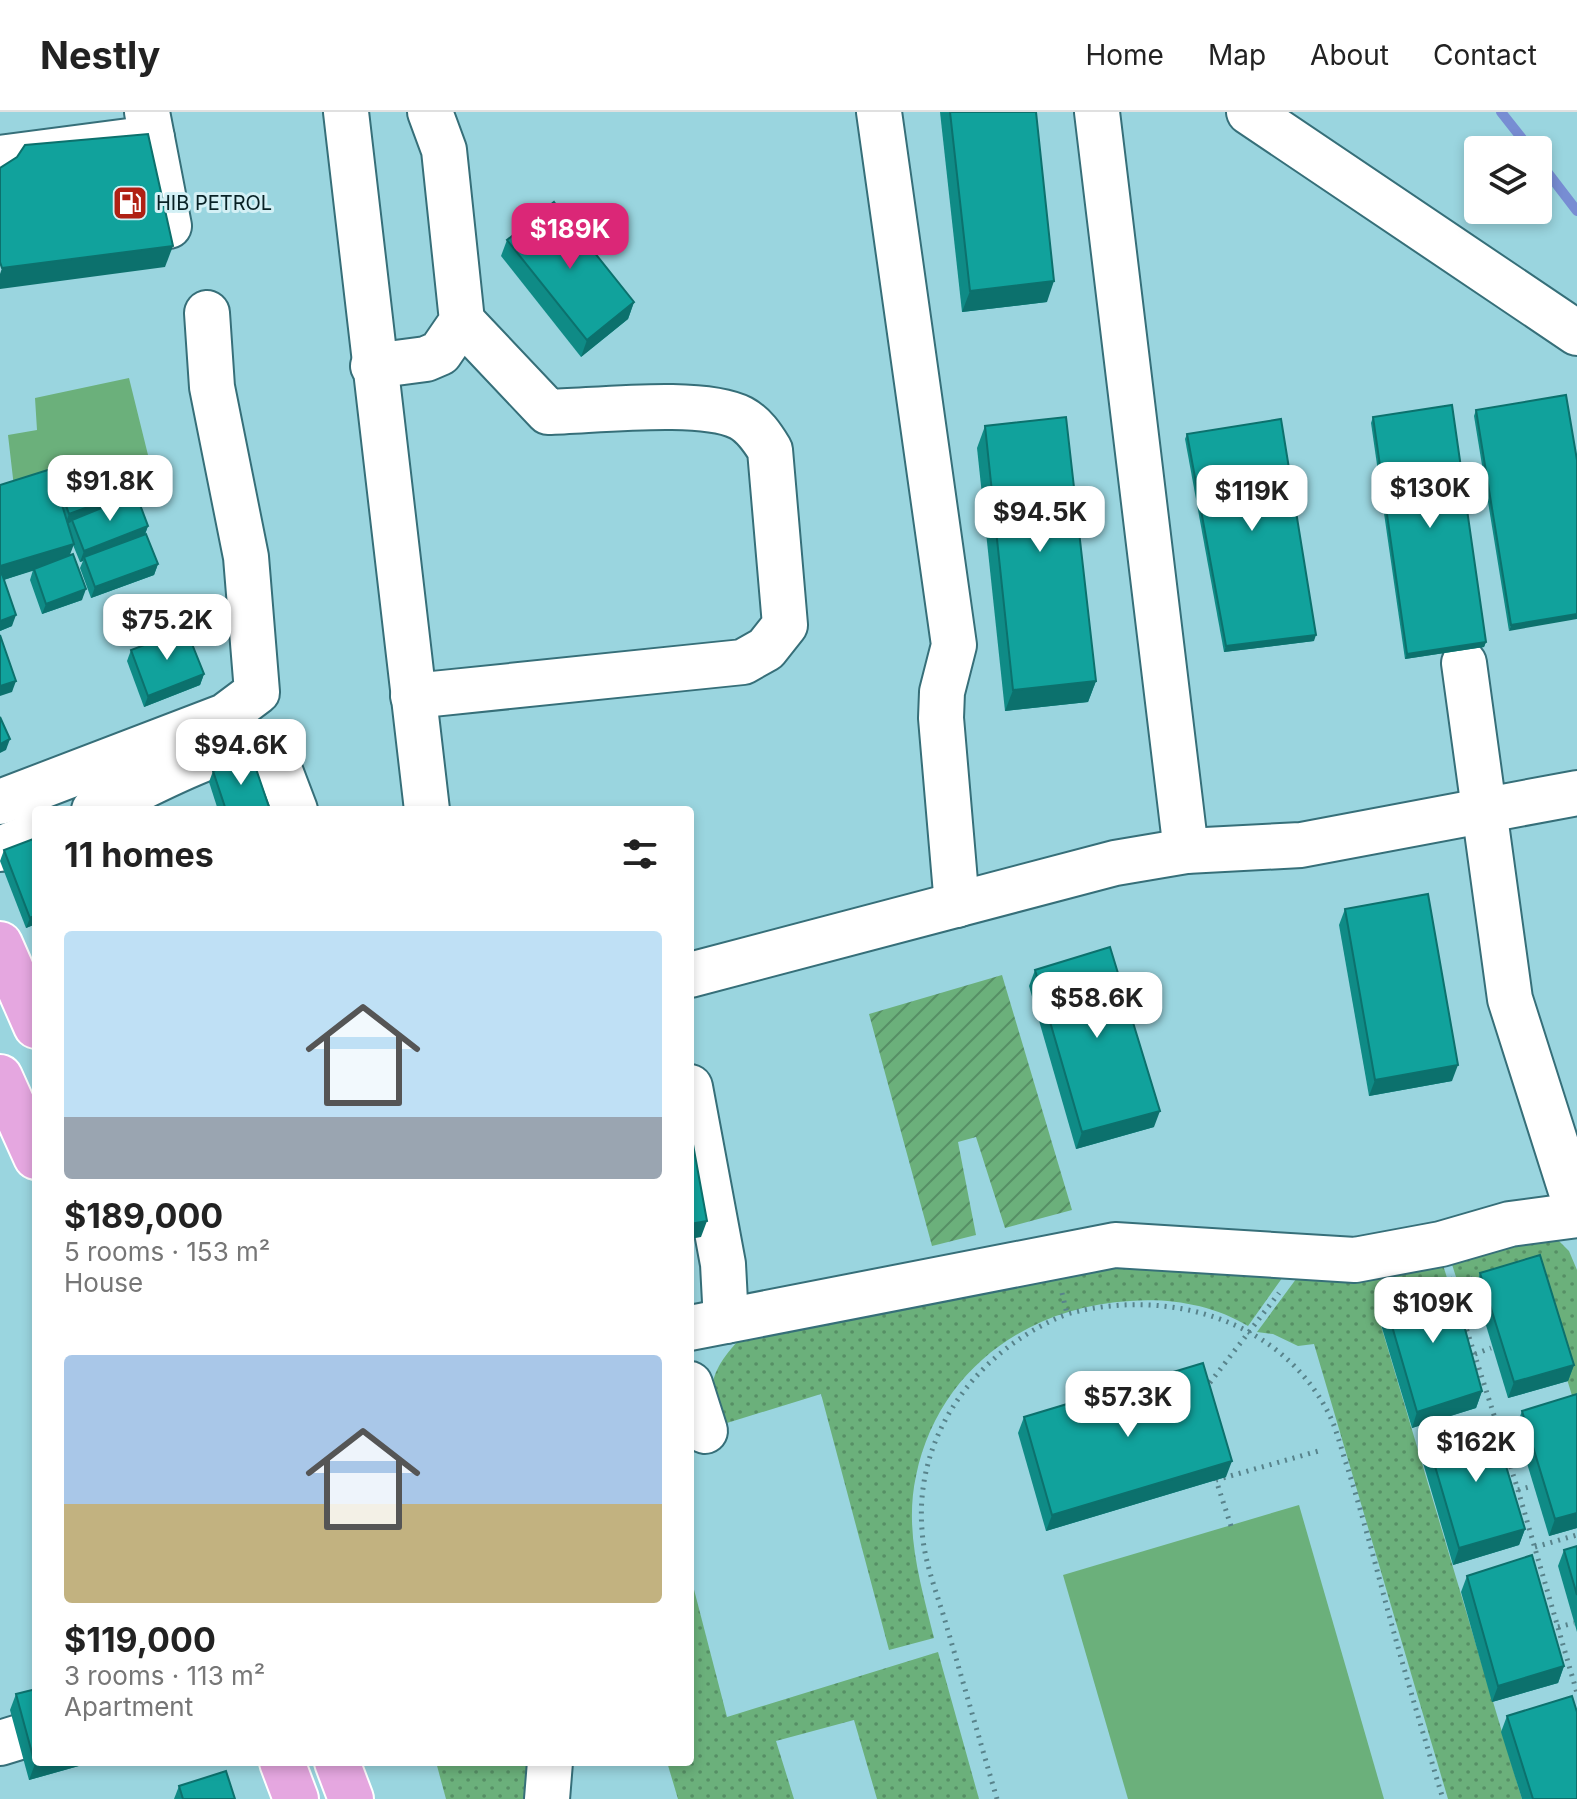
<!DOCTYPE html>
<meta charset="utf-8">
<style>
body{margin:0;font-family:Inter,sans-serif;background:#f2f2f2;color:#222;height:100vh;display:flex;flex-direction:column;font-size:30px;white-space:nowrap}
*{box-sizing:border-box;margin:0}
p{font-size:26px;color:#767676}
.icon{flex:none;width:44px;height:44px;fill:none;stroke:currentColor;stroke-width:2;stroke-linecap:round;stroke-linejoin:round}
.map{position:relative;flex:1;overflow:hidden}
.sheet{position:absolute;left:32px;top:694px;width:662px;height:960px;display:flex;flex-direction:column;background:#fff;border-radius:8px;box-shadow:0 4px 12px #0003}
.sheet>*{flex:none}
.fabs{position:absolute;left:1464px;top:24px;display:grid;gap:16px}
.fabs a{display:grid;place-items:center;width:88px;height:88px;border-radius:8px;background:#fff;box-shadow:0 4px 12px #0003;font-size:40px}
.price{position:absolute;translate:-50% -68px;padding:0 18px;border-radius:16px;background:#fff;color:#222;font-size:26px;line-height:52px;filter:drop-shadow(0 2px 4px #0008)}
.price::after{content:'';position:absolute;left:50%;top:48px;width:24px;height:18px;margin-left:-12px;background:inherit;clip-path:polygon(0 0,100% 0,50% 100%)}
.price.current{background:#db2777;color:#fff}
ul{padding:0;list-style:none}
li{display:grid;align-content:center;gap:16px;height:424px;padding:0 32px}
li span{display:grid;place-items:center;height:248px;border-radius:8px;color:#555}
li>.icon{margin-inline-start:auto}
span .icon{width:144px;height:144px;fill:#fffc;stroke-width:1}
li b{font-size:34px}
h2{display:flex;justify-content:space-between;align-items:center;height:96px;padding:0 32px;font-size:34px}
header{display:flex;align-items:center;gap:48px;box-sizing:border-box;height:112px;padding:0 40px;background:#fff;border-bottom:2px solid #e0e0e0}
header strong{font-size:38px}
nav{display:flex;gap:44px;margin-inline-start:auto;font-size:28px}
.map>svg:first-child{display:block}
</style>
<header>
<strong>Nestly</strong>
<nav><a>Home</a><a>Map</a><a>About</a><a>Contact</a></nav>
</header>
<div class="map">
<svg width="1577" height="1687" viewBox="0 0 1577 1687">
<defs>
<pattern id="grass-dots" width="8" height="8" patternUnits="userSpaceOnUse" patternTransform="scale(2)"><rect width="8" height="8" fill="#6bb07b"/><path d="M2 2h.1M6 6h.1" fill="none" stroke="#568f65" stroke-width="1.8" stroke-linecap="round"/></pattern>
<pattern id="garden-furrows" width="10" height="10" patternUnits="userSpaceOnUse" patternTransform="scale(2)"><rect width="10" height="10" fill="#6bb07b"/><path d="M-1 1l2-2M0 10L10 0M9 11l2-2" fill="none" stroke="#568f65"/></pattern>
</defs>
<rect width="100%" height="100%" fill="#9ad5df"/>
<g fill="url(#grass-dots)">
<path d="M1555 1125 1569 1139 1577 1158V1300L1534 1159 1475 1177 1469 1167 1457 1168 1448 1140Z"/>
<path d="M1440 1143 1451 1179 1379 1207 1522 1687H1448L1314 1232 1298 1234 1273 1222 1257 1220 1299 1163Z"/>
<path d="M1112 1150 1285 1162 1248 1214C1213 1193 1171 1186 1130 1189 1027 1195 938 1258 916 1364 904 1419 921 1473 934 1526L889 1538 821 1282 714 1315C708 1275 710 1259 739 1228Z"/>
<path d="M690 1462 727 1605 938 1540 979 1687H877L854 1608 776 1629 794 1687H678L667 1650H690Z"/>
<path d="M436 1650H531L530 1687H446Z"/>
</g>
<g fill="#6bb07b">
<path d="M129 266 148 343 14 375 8 323 37 318 35 286Z"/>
<path d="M1299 1393 1384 1687H1128L1063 1463Z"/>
</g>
<path fill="url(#garden-furrows)" d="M1002 863 1072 1098 1005 1116 976 1025 958 1030 976 1123 932 1134 869 902Z"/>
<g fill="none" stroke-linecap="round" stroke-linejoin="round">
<g stroke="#778dd3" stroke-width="10">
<path d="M1501 0 1531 38"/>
<path d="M1538 48 1577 99"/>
</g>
<defs>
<g id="minor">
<path d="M147 0 169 114"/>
<path d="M346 0 427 698"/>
<path d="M879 0 954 533 942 580 941 606 957 793"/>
<path d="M1097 0 1186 739"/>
<path d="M1249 0 1577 221"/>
<path d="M0 46 152 26"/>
<path d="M373 254 426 247 440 241 462 209 444 38 430 0"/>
<path d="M1464 551 1510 887 1577 1098"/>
<path d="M413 584 743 550 766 537 785 513 770 338C762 325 754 313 741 306 702 286 595 299 548 300L462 209"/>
<path d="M0 690 225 604 257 580 246 445 212 275 207 201"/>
<path d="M94 698C140 679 225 626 271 635L295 698"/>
<path d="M0 737 36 722"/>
<path d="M690 863 1115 751 1186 739 1301 733 1577 681"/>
<path d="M690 975 723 1152 726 1209"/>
<path d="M690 1216 1115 1133 1355 1148 1441 1132 1510 1112 1577 1103"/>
<path d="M690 1272 705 1319"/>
<path d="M0 1631 36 1620"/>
<path d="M547 1687 550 1650"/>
</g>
<g id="major">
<path d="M0 832 36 914"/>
<path d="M0 965 36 1045"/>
<path d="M282 1650 296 1687"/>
<path d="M337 1650 351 1687"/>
</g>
</defs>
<use href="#minor" stroke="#366f79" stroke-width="48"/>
<use href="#major" stroke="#fff" stroke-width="48"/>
<g stroke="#58838b" stroke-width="5" stroke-dasharray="2 6" stroke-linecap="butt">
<path d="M1452 1172 1518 1378 1577 1581"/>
<path d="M1450 1176 1468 1171 1476 1163"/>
<path d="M1062 1181 1067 1202C1166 1175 1280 1206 1329 1302 1337 1318 1341 1337 1347 1354 1361 1398 1373 1443 1385 1488 1403 1555 1423 1621 1443 1687"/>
<path d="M1475 1242 1491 1236"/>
<path d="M1205 1277 1279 1181"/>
<path d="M1518 1378 1533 1374"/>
<path d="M1231 1414 1216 1368 1322 1338"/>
<path d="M1535 1435 1577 1423"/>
<path d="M1558 1515 1574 1511"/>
<path d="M997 1687C980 1629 963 1570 946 1512 937 1481 924 1450 922 1418 914 1320 980 1236 1067 1202"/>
</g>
<use href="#minor" stroke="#fff" stroke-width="44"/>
<use href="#major" stroke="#e5a7e0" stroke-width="44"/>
</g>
<g fill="#0f8b86">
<path d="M940 0H1036L1047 190 962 200Z"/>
<path d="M507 128 634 190 628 207 581 245 501 144Z"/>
<path d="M1476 298 1577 348 1509 519 1474 304Z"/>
<path d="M1373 305 1486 530 1484 535 1405 547 1371 311Z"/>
<path d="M985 314 1096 569 1088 590 1005 599 977 336Z"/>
<path d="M1187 322 1314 529 1224 540 1185 327Z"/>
<path d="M58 371 134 378 132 384 148 414 145 422 158 452 154 463 91 486 80 456 83 449 80 450 73 433 69 443 82 488 42 502 30 468 33 458 4 468 12 514 0 519V373L56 375Z"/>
<path d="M131 538 204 562 200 573 144 595 127 549Z"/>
<path d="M213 659 270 698H218L209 670Z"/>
<path d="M4 738 36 812 26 816 0 749Z"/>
<path d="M1345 797 1452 969 1369 984 1339 813Z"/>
<path d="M1035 858 1154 1015 1076 1037 1029 874Z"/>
<path d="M1480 1161 1574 1253 1568 1269 1508 1286 1475 1177Z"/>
<path d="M1387 1186 1482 1279 1476 1296 1412 1316 1379 1206Z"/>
<path d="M1577 1282V1416L1549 1424 1516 1315 1522 1299Z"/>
<path d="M1024 1305 1226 1365 1046 1419 1018 1321Z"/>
<path d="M1427 1327 1525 1417 1519 1433 1453 1453 1421 1344Z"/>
<path d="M1577 1434V1520L1558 1454 1564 1438Z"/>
<path d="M1467 1464 1564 1554 1558 1571 1492 1590 1461 1480Z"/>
<path d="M16 1582 36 1650H93L29 1668 10 1598Z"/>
<path d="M1507 1604 1577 1687H1522L1501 1620Z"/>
<path d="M179 1674 235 1687H174Z"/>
</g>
<g fill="#0c716d">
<path d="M173 134 165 155 0 177V162L2 156Z"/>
<path d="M1054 169 1047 190 962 200 970 179Z"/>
<path d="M634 190 628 207 581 245 587 228Z"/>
<path d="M134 378 130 389 72 408 71 410 65 413 69 402Z"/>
<path d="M148 414 144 425 84 445 83 449 80 450 84 439Z"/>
<path d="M74 432 68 448 0 469V454Z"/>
<path d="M158 452 154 463 91 486 95 475Z"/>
<path d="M86 477 82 488 42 502 46 492Z"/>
<path d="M1577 502V507L1509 519 1511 513Z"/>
<path d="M16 503 12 514 0 519V509Z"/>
<path d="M1316 523 1314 529 1224 540 1226 534Z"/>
<path d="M1486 530 1484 535 1405 547 1407 542Z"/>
<path d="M204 562 200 573 144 595 148 584Z"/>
<path d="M16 569 12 580 0 584V574Z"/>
<path d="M1096 569 1088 590 1005 599 1013 578Z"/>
<path d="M10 627 6 638 0 641V632Z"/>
<path d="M36 803V812L26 816 30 806Z"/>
<path d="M1458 953 1452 969 1369 984 1375 968Z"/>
<path d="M1160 999 1154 1015 1076 1037 1082 1020Z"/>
<path d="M707 1109 701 1125 690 1127V1112Z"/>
<path d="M1574 1253 1568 1269 1508 1286 1514 1270Z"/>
<path d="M1482 1279 1476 1296 1412 1316 1417 1300Z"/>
<path d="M1232 1349 1226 1365 1046 1419 1052 1403Z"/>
<path d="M1577 1401V1416L1549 1424 1555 1407Z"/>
<path d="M1525 1417 1519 1433 1453 1453 1459 1436Z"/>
<path d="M1564 1554 1558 1571 1492 1590 1498 1574Z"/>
<path d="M41 1650H93L29 1668 35 1652Z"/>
</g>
<g fill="#11a29c" stroke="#0c716d" stroke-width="2">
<path d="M950 0H1036L1054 169 970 179Z"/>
<path d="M148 22 173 134 2 156 0 150V56L17 45 25 33Z"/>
<path d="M554 90 634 190 587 228 507 128Z"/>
<path d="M1566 283 1577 348V502L1511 513 1476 298Z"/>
<path d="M1452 293 1486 530 1407 542 1373 305Z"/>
<path d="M1066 305 1096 569 1013 578 985 314Z"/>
<path d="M1281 307 1316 523 1226 534 1187 322Z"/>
<path d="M123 347 134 378 69 402 58 371Z"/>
<path d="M51 357 74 432 0 454V373Z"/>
<path d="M136 382 148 414 84 439 72 408Z"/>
<path d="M146 422 158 452 95 475 84 445Z"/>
<path d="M73 442 86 477 46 492 34 457Z"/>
<path d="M2 462 16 503 0 509V463Z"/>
<path d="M186 517 204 562 148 584 131 538Z"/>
<path d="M0 523 16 569 0 574Z"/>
<path d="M0 605 10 627 0 632Z"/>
<path d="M252 645 270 698H226L213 659Z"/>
<path d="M36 726V803L30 806 4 738Z"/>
<path d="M1428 782 1458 953 1375 968 1345 797Z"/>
<path d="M1110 835 1160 999 1082 1020 1035 858Z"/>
<path d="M690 1016 707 1109 690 1112Z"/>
<path d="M1540 1143 1574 1253 1514 1270 1480 1161Z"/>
<path d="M1451 1166 1482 1279 1417 1300 1385 1190 1387 1186Z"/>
<path d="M1203 1251 1232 1349 1052 1403 1024 1305Z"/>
<path d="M1577 1282V1401L1555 1407 1522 1299Z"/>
<path d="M1485 1309 1487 1314 1493 1311 1525 1417 1459 1436 1427 1327Z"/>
<path d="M1577 1434V1483L1564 1438Z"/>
<path d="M1532 1443 1564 1554 1498 1574 1467 1464Z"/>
<path d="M36 1577V1650H41L35 1652 16 1582Z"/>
<path d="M1572 1584 1577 1600V1687H1533L1507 1604Z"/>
<path d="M226 1659 235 1687H183L179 1674Z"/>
</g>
<defs>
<symbol id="fuel-square" viewBox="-11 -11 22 22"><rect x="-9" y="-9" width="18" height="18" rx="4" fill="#b02114" stroke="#d3f0f5"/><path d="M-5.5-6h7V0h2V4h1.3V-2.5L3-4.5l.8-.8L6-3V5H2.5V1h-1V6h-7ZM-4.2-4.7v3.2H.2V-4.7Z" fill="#fff"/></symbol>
</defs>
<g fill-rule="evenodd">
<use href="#fuel-square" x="110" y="71" width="40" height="40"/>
</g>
<g text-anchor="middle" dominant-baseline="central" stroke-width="6" stroke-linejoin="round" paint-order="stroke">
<g font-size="20" fill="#082125" stroke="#d3f0f5" text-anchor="start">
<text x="156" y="91">HIB PETROL</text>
</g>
</g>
</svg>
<div class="fabs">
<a><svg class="icon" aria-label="layers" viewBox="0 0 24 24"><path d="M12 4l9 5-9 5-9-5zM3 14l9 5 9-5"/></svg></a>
</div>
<b class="price current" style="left:570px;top:159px">$189K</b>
<b class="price" style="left:110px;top:411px">$91.8K</b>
<b class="price" style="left:1430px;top:418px">$130K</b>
<b class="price" style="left:1252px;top:421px">$119K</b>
<b class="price" style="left:1040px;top:442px">$94.5K</b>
<b class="price" style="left:167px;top:550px">$75.2K</b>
<b class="price" style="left:241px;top:675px">$94.6K</b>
<b class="price" style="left:1097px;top:928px">$58.6K</b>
<b class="price" style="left:1433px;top:1233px">$109K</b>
<b class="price" style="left:1128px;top:1327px">$57.3K</b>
<b class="price" style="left:1476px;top:1372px">$162K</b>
<section class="sheet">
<h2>11 homes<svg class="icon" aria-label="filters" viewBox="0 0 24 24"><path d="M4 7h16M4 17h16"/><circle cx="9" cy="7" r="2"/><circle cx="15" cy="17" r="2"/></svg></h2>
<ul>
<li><span style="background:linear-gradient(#bfe0f5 75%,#9aa5b1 0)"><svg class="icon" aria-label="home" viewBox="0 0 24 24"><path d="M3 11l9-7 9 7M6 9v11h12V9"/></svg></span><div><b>$189,000</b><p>5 rooms · 153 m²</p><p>House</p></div></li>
<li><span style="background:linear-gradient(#a9c7e8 60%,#c2b280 0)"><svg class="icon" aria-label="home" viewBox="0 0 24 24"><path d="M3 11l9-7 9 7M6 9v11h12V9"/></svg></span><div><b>$119,000</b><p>3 rooms · 113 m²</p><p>Apartment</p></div></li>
</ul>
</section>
</div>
